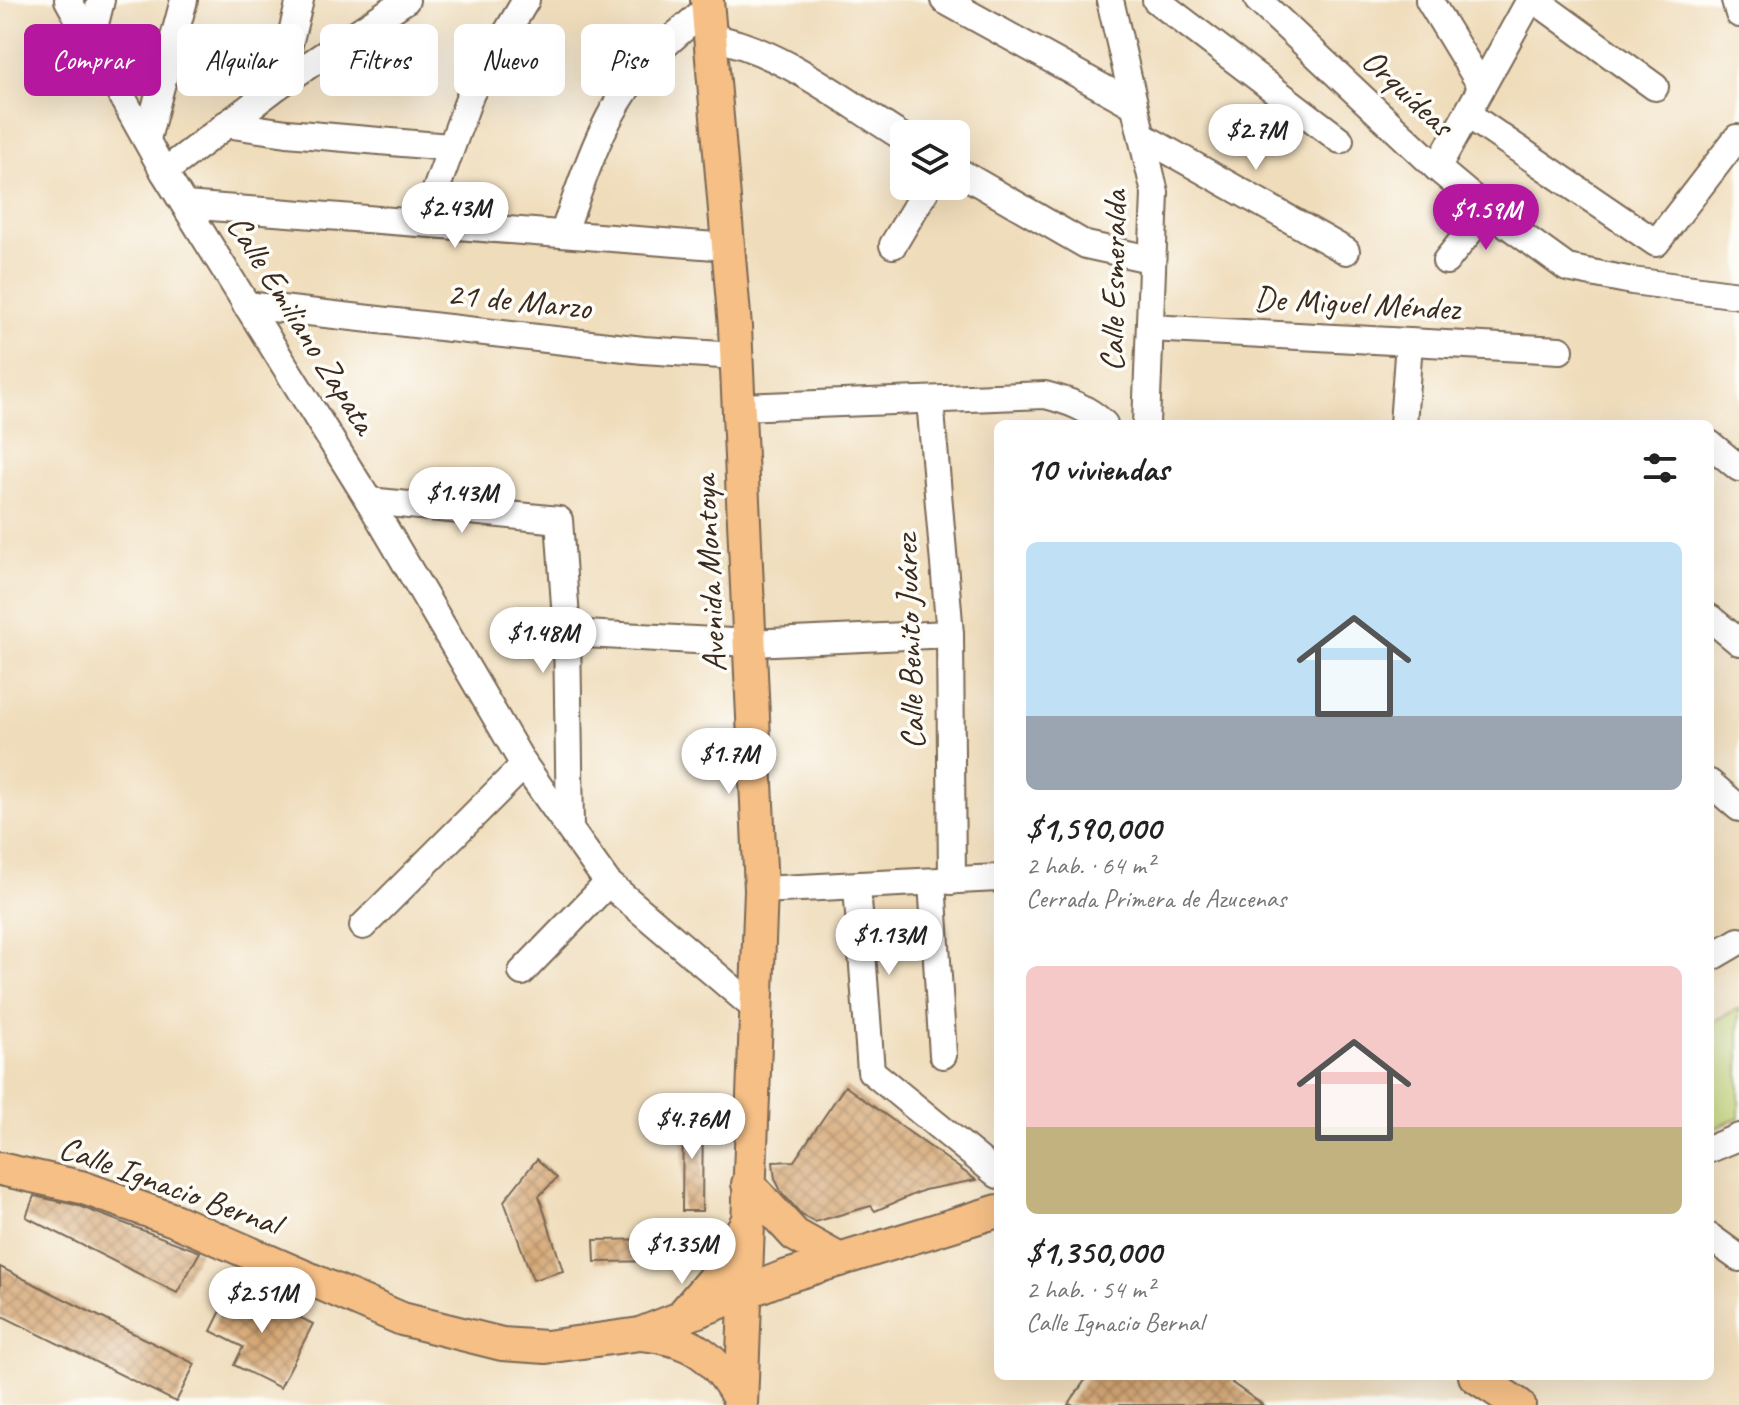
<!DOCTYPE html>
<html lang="es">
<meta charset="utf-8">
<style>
body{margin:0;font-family:Caveat,sans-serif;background:#f6f6f6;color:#222;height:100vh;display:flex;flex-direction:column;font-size:30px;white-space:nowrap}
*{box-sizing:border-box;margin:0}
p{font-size:26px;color:#767676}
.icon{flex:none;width:44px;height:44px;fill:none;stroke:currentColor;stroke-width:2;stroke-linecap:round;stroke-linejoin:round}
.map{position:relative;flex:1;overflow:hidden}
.sheet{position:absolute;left:994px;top:420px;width:720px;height:960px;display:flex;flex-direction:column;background:#fff;border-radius:12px;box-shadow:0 8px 32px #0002}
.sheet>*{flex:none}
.top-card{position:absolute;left:24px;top:24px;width:760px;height:72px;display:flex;gap:16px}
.buttons{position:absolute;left:890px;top:120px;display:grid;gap:16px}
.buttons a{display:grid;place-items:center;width:80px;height:80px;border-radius:12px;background:#fff;box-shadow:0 8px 32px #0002;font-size:40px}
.price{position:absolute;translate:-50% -68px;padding:0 18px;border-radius:28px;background:#fff;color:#222;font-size:26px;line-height:52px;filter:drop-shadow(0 2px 4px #0008)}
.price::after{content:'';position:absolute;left:50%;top:48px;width:24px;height:18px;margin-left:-12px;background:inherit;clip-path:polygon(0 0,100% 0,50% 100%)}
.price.selected{background:#b5179e;color:#fff}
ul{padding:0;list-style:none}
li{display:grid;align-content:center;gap:16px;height:424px;padding:0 32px}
li span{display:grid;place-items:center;height:248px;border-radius:12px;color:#555}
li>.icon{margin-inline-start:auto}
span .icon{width:144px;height:144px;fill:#fffc;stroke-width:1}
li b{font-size:34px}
h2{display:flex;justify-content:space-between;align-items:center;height:96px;padding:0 32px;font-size:34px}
.pill{padding:0 28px;border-radius:12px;background:#fff;box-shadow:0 8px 32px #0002;font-size:28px;line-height:72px}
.pill.selected{background:#b5179e;color:#fff}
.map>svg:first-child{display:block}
</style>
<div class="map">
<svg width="1739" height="1405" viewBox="0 0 1739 1405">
<defs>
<pattern id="building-cross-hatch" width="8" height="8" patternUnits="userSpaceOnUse" patternTransform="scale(2)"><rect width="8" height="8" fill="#d6a876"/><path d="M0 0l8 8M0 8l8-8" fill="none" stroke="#af8960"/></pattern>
</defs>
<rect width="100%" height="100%" fill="#fdfcf7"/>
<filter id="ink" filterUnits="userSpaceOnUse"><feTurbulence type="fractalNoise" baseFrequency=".0125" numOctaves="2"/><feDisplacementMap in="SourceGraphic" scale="16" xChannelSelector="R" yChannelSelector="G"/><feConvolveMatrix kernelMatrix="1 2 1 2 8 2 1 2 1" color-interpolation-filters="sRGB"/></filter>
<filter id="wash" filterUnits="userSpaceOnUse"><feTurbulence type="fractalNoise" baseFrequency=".006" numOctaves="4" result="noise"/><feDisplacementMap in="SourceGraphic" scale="32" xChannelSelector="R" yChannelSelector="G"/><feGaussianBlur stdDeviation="1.8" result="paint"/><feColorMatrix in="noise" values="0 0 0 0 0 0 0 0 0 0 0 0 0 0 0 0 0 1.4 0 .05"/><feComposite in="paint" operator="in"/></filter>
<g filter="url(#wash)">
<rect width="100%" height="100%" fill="#efdcba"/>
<path fill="#c0d274" stroke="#7e7e49" stroke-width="2" d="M1739 1008V1118L1710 1130V1023Z"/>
<g id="blocks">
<g fill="url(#building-cross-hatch)">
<path d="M845 1086 976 1180 924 1190 875 1211 871 1206 815 1222 802 1215 782 1193 775 1179 773 1162 794 1161Z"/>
<path d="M683 1111 703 1112 702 1211H682Z"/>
<path d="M537 1159 557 1178 539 1196 563 1271 533 1280 504 1201Z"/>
<path d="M34 1196 76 1205 200 1252 177 1293 26 1217Z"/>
<path d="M670 1239V1261L595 1262 594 1240Z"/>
<path d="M0 1267 195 1364 176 1402 0 1315Z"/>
<path d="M234 1284 313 1324 280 1388 234 1365 243 1347 211 1331Z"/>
<path d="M1088 1376H1236L1232 1383 1263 1405H1068Z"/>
</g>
</g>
</g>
<g filter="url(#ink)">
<use href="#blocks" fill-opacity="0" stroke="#7a6855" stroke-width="2"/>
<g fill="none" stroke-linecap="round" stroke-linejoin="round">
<defs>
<g id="minor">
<path d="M68 0 164 172 369 501 524 765 608 883 756 1009"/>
<path d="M944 0 1134 105"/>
<path d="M1110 0 1155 193 1146 424"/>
<path d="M1156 0 1340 140"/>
<path d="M1258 0 1437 168 1487 210 1567 268 1632 281 1739 295"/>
<path d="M1429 0 1480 84"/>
<path d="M1535 0 1655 87"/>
<path d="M1735 0 1739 14"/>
<path d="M710 37C780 49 844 101 904 138"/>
<path d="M91 40 101 0"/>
<path d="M279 85 300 0"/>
<path d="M1467 114 1656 243 1737 138"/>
<path d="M226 124 287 133 449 147"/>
<path d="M1142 136 1346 251"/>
<path d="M147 139 184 0"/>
<path d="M1437 168 1530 0"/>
<path d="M956 170 1086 245 1150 259"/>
<path d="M164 172 279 85 406 0"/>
<path d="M185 205 728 247"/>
<path d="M424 223 471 93 526 0"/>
<path d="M563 234C584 177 600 120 639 72 658 48 684 29 707 8"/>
<path d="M893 245 928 186"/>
<path d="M1446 261 1487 210"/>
<path d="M246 305 643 350 737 356"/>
<path d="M1150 328 1560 350"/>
<path d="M930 400 950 634 952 881"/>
<path d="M739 407 1045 395C1068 401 1087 407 1104 424"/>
<path d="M1403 424 1409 342"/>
<path d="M1710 444 1739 468"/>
<path d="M369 501 559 520 567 633 570 828"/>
<path d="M1710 618 1739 642"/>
<path d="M567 633 750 643 950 634"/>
<path d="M1710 783 1739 808"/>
<path d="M932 882 943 1055"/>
<path d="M857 887 871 1071 998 1175"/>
<path d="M761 890 998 878"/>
<path d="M363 926 524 765"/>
<path d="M1710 958 1739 941"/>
<path d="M522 972 608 883"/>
<path d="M1710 1149 1739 1137"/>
<path d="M1710 1237 1739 1258"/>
</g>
<g id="major">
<path d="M707 0 735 327 761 890 741 1405"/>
<path d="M0 1169 81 1187 174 1220 402 1319 502 1344 546 1347 640 1334 784 1277 998 1211"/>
<path d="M748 1184 795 1235 840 1260"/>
<path d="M685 1312 719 1272 745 1225"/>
<path d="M640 1334C691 1338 718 1357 741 1403"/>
<path d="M1475 1376 1519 1405"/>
</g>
</defs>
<use href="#minor" stroke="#7a6855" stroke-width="30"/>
<use href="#major" stroke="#7a6855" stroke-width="36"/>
<use href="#minor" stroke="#fff" stroke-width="26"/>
<use href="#major" stroke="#f5bf86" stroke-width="32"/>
</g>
</g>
<g text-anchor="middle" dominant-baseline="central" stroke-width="7" stroke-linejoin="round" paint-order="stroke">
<g font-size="34" fill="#3b2a1e" stroke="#fdfcf7">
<text transform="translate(1408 92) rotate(43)">Orquídeas</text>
<text transform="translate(1113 281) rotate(-89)">Calle Esmeralda</text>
<text transform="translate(519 300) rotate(6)">21 de Marzo</text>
<text transform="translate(1357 303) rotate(3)">De Miguel Méndez</text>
<text transform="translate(302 324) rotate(58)">Calle Emiliano Zapata</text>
<text transform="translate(709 574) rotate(-93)">Avenida Montoya</text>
<text transform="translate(909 642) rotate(-92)">Calle Benito Juárez</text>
<text transform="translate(170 1185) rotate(20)">Calle Ignacio Bernal</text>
</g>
</g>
</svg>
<div class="buttons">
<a><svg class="icon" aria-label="layers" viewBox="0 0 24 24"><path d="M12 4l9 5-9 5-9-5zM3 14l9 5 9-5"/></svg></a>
</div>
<b class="price" style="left:1256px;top:172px">$2.7M</b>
<b class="price" style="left:455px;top:250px">$2.43M</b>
<b class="price selected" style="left:1486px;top:252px">$1.59M</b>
<b class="price" style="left:462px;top:535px">$1.43M</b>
<b class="price" style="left:543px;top:675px">$1.48M</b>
<b class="price" style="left:729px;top:796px">$1.7M</b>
<b class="price" style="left:889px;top:977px">$1.13M</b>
<b class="price" style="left:692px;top:1161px">$4.76M</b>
<b class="price" style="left:682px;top:1286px">$1.35M</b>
<b class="price" style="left:262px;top:1335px">$2.51M</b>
<div class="top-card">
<a class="pill selected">Comprar</a>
<a class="pill">Alquilar</a>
<a class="pill">Filtros</a>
<a class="pill">Nuevo</a>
<a class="pill">Piso</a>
</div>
<section class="sheet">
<h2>10 viviendas<svg class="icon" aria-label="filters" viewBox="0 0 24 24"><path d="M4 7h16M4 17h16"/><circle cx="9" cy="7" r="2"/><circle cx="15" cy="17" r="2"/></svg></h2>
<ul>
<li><span style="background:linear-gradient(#bfe0f5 70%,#9aa5b1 0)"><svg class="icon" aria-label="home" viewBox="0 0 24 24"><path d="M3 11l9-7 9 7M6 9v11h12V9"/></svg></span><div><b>$1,590,000</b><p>2 hab. · 64 m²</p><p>Cerrada Primera de Azucenas</p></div></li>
<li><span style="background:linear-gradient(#f6c9c9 65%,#c2b280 0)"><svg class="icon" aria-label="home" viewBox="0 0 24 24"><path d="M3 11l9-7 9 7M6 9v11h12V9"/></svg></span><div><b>$1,350,000</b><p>2 hab. · 54 m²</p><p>Calle Ignacio Bernal</p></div></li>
</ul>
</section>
</div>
